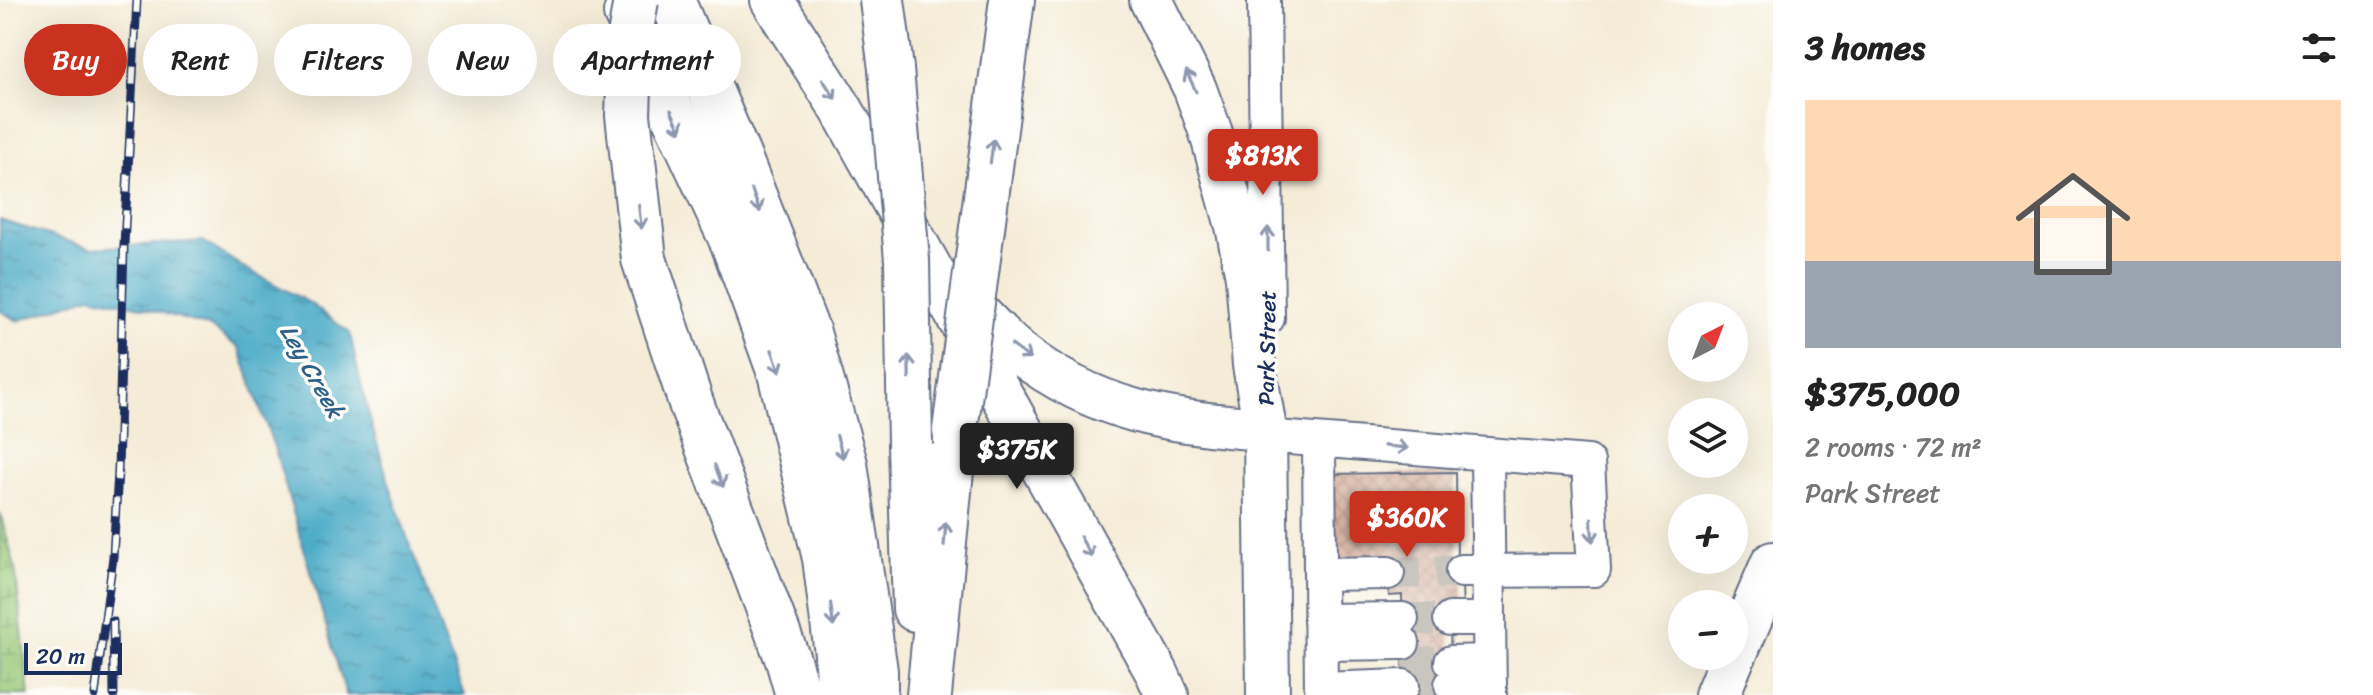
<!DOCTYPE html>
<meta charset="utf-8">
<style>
body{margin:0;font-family:Sriracha,sans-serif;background:#f2f2f2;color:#222;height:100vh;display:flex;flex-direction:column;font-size:30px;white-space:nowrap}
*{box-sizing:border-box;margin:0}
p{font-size:26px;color:#767676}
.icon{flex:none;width:44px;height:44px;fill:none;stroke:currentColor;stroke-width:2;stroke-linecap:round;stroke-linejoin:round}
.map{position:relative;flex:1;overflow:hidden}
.details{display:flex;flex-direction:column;background:#fff;width:600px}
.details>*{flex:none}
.hud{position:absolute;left:24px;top:24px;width:760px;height:72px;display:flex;gap:16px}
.needle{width:52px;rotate:42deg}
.controls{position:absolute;left:1668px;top:302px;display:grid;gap:16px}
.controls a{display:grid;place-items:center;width:80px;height:80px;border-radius:50%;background:#fff;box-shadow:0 8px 32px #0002;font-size:40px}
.scale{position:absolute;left:24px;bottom:20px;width:98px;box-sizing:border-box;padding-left:8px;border:4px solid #1b2f5e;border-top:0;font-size:22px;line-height:28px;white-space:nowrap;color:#1b2f5e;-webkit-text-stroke:6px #fdfcf7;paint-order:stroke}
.price{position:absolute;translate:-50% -68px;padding:0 18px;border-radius:8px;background:#c8321e;color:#fff;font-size:26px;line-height:52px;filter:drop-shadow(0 2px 4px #0008)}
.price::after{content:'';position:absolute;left:50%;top:48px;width:24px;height:18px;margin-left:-12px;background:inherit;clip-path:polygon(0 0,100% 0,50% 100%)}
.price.active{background:#222;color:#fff}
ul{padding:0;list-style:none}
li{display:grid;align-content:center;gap:16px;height:424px;padding:0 32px}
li+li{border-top:2px solid #e0e0e0}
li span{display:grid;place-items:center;height:248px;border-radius:0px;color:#555}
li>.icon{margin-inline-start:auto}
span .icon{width:144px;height:144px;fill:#fffc;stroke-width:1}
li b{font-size:34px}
h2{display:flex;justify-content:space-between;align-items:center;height:96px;padding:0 32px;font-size:34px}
.pill{padding:0 28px;border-radius:36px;background:#fff;box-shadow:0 8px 32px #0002;font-size:28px;line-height:72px}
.pill.active{background:#c8321e;color:#fff}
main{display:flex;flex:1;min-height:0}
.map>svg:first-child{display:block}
</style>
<main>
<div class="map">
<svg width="1773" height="695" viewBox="0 0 1773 695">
<defs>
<pattern id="wetland-marsh" width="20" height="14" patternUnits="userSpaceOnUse" patternTransform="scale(2)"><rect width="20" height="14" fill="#97c878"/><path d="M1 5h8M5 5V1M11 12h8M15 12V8" fill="none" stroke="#7aa366"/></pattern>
<pattern id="water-ripples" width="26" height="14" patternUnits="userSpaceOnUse" patternTransform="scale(2)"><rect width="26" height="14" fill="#48aac7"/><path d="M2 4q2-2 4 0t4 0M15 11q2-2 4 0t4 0" fill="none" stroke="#3b8ba5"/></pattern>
<pattern id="building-cross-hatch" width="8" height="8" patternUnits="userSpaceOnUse" patternTransform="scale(2)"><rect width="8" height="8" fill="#cea08c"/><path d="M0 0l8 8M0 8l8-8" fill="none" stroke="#a68376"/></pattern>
</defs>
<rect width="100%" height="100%" fill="#fdfcf7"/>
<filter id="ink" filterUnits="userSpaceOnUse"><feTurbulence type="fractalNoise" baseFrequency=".0125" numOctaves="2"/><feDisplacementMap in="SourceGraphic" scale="16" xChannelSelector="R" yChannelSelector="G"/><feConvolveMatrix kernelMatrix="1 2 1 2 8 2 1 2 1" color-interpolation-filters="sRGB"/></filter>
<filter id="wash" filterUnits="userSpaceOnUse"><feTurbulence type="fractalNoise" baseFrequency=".006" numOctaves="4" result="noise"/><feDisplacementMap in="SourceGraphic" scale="32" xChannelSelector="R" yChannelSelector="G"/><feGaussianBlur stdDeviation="1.8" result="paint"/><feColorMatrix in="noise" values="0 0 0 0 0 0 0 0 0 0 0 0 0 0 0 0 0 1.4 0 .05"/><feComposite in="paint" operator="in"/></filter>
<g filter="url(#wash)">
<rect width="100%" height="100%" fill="#f5ecd7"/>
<path fill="url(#wetland-marsh)" stroke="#597c6b" stroke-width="2" d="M0 513 15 567 29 695H0Z"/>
<path fill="url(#water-ripples)" stroke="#326c92" stroke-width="2" d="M0 220 90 248 203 241 243 267 310 303 350 333C374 458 421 576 465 695H346L275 450 239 348 210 327 146 308 91 296 18 321 0 311Z"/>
<g id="blocks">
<path fill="url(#building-cross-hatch)" d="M1456 472 1457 562 1461 561 1463 610H1450L1451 695H1404L1402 595 1389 596 1388 563 1333 564 1331 474Z"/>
</g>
</g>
<g filter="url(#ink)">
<use href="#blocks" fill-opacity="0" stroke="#677188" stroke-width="2"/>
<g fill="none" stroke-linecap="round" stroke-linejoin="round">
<g stroke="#c9c6bf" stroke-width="32" stroke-dasharray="32 16" stroke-linecap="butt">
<path d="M1388 573 1462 571"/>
<path d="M1402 619H1450"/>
<path d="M1403 663 1451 662"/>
<path d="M1403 686 1451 685"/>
</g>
<defs>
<g id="minor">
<path d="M1264 0 1268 318"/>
<path d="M1265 436 1588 462 1594 570 1462 571"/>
<path d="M1319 441 1321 695"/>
<path d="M1487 454 1490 695"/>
<path d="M1320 574 1388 573"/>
<path d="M1450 619H1488"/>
<path d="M1320 620 1402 619"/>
<path d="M1321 644 1403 643"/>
<path d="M1451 662 1489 661"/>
<path d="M1451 685 1490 683"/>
<path d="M1321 689 1403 686"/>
</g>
<g id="major">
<path d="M772 0 842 110 1157 673 1167 695"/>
<path d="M1151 0 1195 89 1211 133 1237 226 1247 277 1254 365 1265 429 1268 695"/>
<path d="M959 293C978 312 996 333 1016 350 1094 411 1169 423 1265 429"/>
</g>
<g id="highway">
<path d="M672 0 740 160 808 333 845 464 875 671V695"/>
<path d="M882 0 891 69"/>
<path d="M626 13 733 243 780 373 825 558 837 654 838 695"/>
<path d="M982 228 1012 0"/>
<path d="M691 403 788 660 798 695"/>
<path d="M910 445 915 609"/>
<path d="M1734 655 1773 564"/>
<path d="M929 695 955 430"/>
<path d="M1717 695 1733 656"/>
</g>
</defs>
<use href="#minor" stroke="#677188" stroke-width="36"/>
<use href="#major" stroke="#677188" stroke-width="46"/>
<use href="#highway" stroke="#677188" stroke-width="48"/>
<use href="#minor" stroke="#fff" stroke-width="32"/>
<use href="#major" stroke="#fff" stroke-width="42"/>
<use href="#highway" stroke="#fff" stroke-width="44"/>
<defs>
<g id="rail">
<path d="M113 621 114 695"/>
<path d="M95 695 113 557 118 471 124 245 137 0"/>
</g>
</defs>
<use href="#rail" stroke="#1b2f5e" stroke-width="9"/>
<use href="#rail" stroke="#fdfcf7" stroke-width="6" stroke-dasharray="18" stroke-linecap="butt"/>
<defs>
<g id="highway-bridge">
<path d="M636 0 631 30 628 115 644 259 691 403"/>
<path d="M891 69 907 260 910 445"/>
<path d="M955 430 982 228"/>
</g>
</defs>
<use href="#highway-bridge" stroke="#677188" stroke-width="48" stroke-linecap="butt"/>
<use href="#highway-bridge" stroke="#fff" stroke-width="44"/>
</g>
<defs><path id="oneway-shaft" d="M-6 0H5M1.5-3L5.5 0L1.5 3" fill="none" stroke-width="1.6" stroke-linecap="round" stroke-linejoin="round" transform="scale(2)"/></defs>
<g stroke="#8d97ae">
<use href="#oneway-shaft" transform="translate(1191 81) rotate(-115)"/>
<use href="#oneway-shaft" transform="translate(829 89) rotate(57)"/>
<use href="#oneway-shaft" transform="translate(676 121) rotate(65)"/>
<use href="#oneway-shaft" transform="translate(992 151) rotate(-82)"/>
<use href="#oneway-shaft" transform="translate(756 201) rotate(69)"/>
<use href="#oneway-shaft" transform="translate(640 217) rotate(83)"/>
<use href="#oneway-shaft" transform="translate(1268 239) rotate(-90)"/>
<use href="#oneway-shaft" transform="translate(1021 352) rotate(37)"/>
<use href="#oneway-shaft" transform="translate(776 361) rotate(70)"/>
<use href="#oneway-shaft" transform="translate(909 367) rotate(-91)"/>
<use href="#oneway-shaft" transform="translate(840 447) rotate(74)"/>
<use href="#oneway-shaft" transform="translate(1396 447) rotate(5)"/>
<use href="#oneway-shaft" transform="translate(719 476) rotate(69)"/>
<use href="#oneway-shaft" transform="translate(1592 530) rotate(87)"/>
<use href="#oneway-shaft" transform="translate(945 534) rotate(-85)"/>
<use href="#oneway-shaft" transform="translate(1086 547) rotate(61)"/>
<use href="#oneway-shaft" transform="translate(832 615) rotate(83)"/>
</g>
</g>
<g text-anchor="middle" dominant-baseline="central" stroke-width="7" stroke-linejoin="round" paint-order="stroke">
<g font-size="22" fill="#1b2f5e" stroke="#fdfcf7">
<text transform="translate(1267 348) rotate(-89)">Park Street</text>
</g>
<g font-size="24" font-style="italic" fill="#2d6088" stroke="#fdfcf7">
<text transform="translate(312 371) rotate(60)">Ley Creek</text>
</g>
</g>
</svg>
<div class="controls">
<a><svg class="needle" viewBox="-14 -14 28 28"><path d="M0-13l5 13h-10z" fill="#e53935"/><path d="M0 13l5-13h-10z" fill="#767676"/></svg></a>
<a><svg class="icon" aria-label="layers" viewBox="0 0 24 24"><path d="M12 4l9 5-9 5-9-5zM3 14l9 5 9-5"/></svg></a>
<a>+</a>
<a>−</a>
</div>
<div class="scale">20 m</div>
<b class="price" style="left:1263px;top:197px">$813K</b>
<b class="price active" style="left:1017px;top:491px">$375K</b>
<b class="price" style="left:1407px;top:559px">$360K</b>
<div class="hud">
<a class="pill active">Buy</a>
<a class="pill">Rent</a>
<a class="pill">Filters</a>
<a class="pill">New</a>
<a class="pill">Apartment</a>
</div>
</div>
<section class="details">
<h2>3 homes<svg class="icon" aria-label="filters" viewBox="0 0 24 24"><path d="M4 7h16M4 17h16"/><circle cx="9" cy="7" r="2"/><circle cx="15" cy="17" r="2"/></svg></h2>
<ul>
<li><span style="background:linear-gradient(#ffd9b3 65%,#9aa5b1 0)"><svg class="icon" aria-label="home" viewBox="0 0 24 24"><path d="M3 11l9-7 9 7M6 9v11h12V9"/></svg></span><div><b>$375,000</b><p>2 rooms · 72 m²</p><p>Park Street</p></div></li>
</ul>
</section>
</main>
